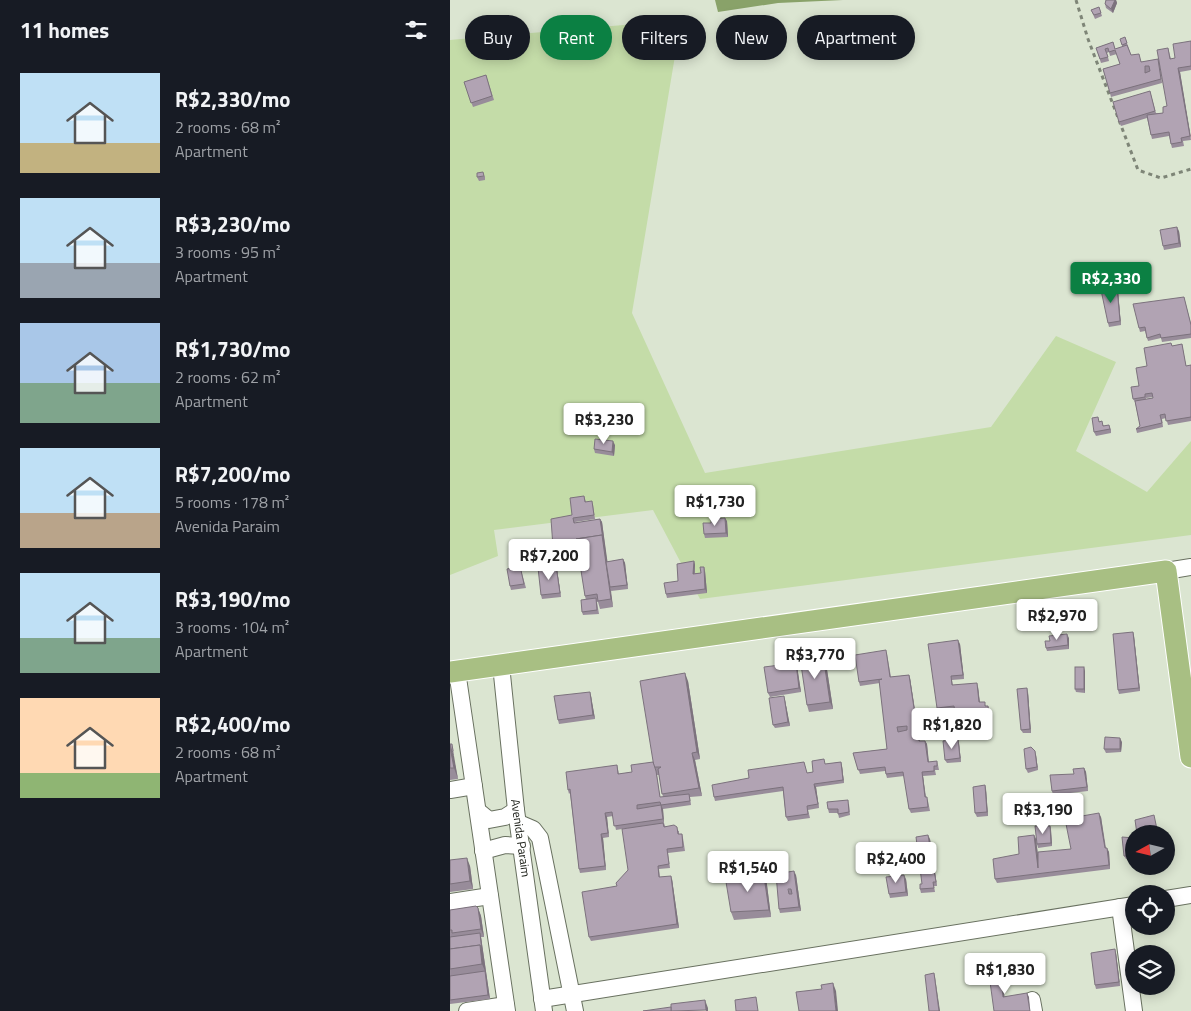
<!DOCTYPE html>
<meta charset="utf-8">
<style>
body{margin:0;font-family:"Titillium Web",sans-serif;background:#20242c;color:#f1f3f6;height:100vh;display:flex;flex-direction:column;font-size:19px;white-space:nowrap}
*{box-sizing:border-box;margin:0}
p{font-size:16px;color:#9ea1a6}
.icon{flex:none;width:28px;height:28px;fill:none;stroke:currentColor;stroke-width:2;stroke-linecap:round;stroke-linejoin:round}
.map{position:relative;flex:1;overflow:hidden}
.panel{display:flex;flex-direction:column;background:#171b24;width:450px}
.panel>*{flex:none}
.guide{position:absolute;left:15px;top:15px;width:475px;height:45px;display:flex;gap:10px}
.needle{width:32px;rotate:262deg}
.buttons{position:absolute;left:675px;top:825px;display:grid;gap:10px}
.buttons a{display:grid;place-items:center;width:50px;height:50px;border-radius:50%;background:#171b24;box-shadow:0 2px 12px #0003;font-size:25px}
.price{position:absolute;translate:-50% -42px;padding:0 11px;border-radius:5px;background:#fff;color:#222;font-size:16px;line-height:32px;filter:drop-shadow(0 1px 2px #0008)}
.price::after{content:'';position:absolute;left:50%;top:30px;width:15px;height:11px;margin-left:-8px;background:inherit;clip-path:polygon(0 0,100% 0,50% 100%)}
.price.current{background:#0b8043;color:#fff}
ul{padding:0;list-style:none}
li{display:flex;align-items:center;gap:15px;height:125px;padding:0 20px}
li span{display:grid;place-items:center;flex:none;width:140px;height:100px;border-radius:0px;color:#555}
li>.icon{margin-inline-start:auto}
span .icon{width:60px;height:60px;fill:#fffc;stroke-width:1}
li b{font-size:21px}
h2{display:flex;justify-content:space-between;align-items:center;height:60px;padding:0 20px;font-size:21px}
.tag{padding:0 18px;border-radius:22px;background:#171b24;box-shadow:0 2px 12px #0003;font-size:18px;line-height:45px}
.tag.current{background:#0b8043;color:#fff}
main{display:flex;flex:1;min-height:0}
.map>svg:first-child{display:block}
</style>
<main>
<section class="panel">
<h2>11 homes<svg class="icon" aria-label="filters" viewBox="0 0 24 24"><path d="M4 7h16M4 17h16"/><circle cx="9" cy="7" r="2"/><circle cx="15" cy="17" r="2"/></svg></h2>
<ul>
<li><span style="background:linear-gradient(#bfe0f5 70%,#c2b280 0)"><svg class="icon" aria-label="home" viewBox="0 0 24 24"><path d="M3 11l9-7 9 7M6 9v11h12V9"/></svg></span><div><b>R$2,330/mo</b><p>2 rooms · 68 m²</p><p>Apartment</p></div></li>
<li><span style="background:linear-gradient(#bfe0f5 65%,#9aa5b1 0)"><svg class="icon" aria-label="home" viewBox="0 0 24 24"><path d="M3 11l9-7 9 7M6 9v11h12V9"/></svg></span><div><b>R$3,230/mo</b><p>3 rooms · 95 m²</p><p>Apartment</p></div></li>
<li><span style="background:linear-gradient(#a9c7e8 60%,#7fa58c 0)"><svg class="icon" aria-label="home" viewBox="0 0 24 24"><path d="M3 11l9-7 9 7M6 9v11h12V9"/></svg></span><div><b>R$1,730/mo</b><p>2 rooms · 62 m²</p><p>Apartment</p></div></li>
<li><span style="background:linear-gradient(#bfe0f5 65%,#b9a48a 0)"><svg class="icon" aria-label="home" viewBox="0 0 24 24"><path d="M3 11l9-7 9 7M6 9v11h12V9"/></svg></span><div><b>R$7,200/mo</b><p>5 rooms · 178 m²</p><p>Avenida Paraim</p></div></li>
<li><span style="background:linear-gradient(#bfe0f5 65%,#7fa58c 0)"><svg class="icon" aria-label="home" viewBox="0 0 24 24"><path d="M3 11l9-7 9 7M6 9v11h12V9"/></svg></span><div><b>R$3,190/mo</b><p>3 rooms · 104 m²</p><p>Apartment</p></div></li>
<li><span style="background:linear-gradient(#ffd9b3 75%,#8fb573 0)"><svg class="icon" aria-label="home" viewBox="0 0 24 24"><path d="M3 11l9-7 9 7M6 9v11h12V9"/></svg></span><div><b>R$2,400/mo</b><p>2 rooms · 68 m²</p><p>Apartment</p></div></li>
</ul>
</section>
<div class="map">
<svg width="741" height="1011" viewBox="0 0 741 1011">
<rect width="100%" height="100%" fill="#dbe5d1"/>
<path fill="#c4dca8" d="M231 20 182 313 255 473 541 427 606 336 666 362 626 451 697 492 741 441V535L250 599 203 510 44 530 48 556 0 575V40Z"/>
<path fill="#89a269" d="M265 0H393L328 3 268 12Z"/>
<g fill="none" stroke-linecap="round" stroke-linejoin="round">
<defs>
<g id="minor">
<path d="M716 571 741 567"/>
<path d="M51 665 66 810 94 1011"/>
<path d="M7 671 57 1011"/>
<path d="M0 790 24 786"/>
<path d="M28 811 39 820 55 817 66 810"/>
<path d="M69 823 83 829 90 838 125 1011"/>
<path d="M33 851 55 845 72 846"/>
<path d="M716 899 741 895"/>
<path d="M0 902 40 896"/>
<path d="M670 907 684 1011"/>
<path d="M92 999 684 905"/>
<path d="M582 1000 584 1011"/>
<path d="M17 1011 56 1005"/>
</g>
<path id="major" d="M0 672 716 571 741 757"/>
</defs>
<use href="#minor" stroke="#697160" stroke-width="18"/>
<use href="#major" stroke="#fff" stroke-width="23"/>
<path stroke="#7e8577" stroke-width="3" stroke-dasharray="4 4" stroke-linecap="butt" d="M626 0 638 39 688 170 711 178 741 169"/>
<use href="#minor" stroke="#fff" stroke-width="16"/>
<use href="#major" stroke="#a8bf83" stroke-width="21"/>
</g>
<g fill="#988c9a" fill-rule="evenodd">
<path d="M656 0H666L667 3 663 13 656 8 655 4Z"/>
<path d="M649 7 652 16 645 19 641 10Z"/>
<path d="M675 37 681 55 692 62 708 59 709 62 712 83 661 97 653 69 670 64 667 54 660 56 659 52 657 53 659 61 651 63 646 48 663 42 665 49 672 47V45Z"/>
<path d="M741 41V70L730 72 741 140 733 141 734 146 722 148 719 136 702 139 697 118 671 126 669 122 700 91 706 113H713L717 106 718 48 721 59 725 58Z"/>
<path d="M36 75 44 100 23 107 14 82Z"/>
<path d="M35 176V180L29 181 27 177Z"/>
<path d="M729 231 731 247 714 250 713 246Z"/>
<path d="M667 287 668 291 671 325 659 327 658 323Z"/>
<path d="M734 297 741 324V338L712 342 711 338 698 341 695 331 690 332 689 328Z"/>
<path d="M721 343 722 346 732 344 736 366 741 365V421L718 425 716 418 712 419 713 427 687 433 686 429 690 426 685 402 683 399 697 366ZM703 397V398L696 399V398Z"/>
<path d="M649 421 654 426 661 429V433L646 436 644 432Z"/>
<path d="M165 445 164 456 145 453 144 449Z"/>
<path d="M134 496 136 502 143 505 145 519 125 522V523L150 519 152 522 157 562 173 559 175 563 178 589 161 591V590L163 607 150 609 148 602H147L149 614 133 615 132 612 136 600 135 596 128 547 105 551 103 547Z"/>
<path d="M277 521 278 537 255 538 254 534 261 523Z"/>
<path d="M244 561 245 565V573H251L255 571 257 593 217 598 216 594 228 581Z"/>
<path d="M70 566 76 588 61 590 60 586Z"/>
<path d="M106 566 107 569 111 597 92 599 91 595Z"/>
<path d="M683 632 684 636 690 691 669 694 668 690Z"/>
<path d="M619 638V649L597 651 596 648Z"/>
<path d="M510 644 514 679 502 680 503 685 528 687 530 702 536 706 539 709 541 725 518 727 516 716 506 717 504 710 488 712 487 708Z"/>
<path d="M437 654 441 677 459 675 460 678 470 741H475L477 744 479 762 487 761 488 765 489 770H485L486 775 473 776 476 797 478 801 480 811 461 813 459 809 454 776 437 778 435 771 410 774 403 753 437 749 430 683 410 686 409 682Z"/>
<path d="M346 663 347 666 351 692 320 697 318 693Z"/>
<path d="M376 663 383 709 359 712 357 705Z"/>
<path d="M635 671V693L626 692 625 689Z"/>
<path d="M238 681 250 759 245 760 252 796 240 797 241 805 213 809 214 823 215 826 229 831V834H232L233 838 235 851 218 853 220 868 209 869 210 877 222 879 229 928 141 941 139 937 167 886 178 870V828L166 830 163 816 157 817 159 837 153 838 156 870 130 873 129 869 120 793 119 794 118 790 167 765 169 774 182 772 203 762ZM207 775H209L213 797H210Z"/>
<path d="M578 692 581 733H573L571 730Z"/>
<path d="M141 696 145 719 109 724 108 720Z"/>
<path d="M335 700 340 726 325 728 323 725Z"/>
<path d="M672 742 671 752 656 753 654 749Z"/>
<path d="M509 743 511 762 497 763 495 760Z"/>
<path d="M0 744 3 748 4 755H3L8 779 0 780Z"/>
<path d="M586 755 588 770 578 773 576 769Z"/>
<path d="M354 762 357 773 363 772 376 764 391 762 392 766 394 783 366 787 369 808 358 810 360 818 338 821 336 817 333 791 265 801 264 797 299 778Z"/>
<path d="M634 768 636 772 638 791 603 795 602 791 624 774Z"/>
<path d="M535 785 536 789 538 816 527 817 525 813Z"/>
<path d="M399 804 400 815 389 818 388 813H379L378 809Z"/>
<path d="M651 817 656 848 659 852 660 869 547 883 545 879 569 854 584 835 586 839 588 856 621 849Z"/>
<path d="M600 826 601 830 602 846 588 848 587 844Z"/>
<path d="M684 838V859H676L674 856Z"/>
<path d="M480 839 487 886H484L485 892 471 893 470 889 472 884Z"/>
<path d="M0 860 20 866 23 889 0 892Z"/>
<path d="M295 873 316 877 321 917 284 920 281 912 299 884Z"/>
<path d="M346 875 351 911 330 913 329 909Z"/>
<path d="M456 879 458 896 440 898 439 894Z"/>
<path d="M28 908 31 916 34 937H31L40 999 0 1004V910Z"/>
<path d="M666 953 670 986 646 989 645 985Z"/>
</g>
<g fill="#7c727d">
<path d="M665 0H666L667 3 663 13 661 9Z"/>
<path d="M708 59 709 62 712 83 711 79Z"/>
<path d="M728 68 730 72 741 138 740 136Z"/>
<path d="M727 227 729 231 731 247 729 243Z"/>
<path d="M667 287 668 291 671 325 670 321Z"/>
<path d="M163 441 165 445 164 456 162 452Z"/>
<path d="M275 518 277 521 278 537 276 533Z"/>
<path d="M150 519 152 522 161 587H160L163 607 161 599Z"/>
<path d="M173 559 175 563 178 589 177 585Z"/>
<path d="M244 561 245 565 244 577 243 574Z"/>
<path d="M106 566 107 569 111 597 110 593Z"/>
<path d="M254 567 255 571 257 593 255 589Z"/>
<path d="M683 632 684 636 690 691 689 688Z"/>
<path d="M617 634 619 638V649L618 645Z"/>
<path d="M508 640 510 644 514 679 513 675Z"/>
<path d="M373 655 376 663 383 709 380 702Z"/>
<path d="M346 663 347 666 351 692 349 688Z"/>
<path d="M634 667 635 671V693L634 689Z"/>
<path d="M235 673 238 681 250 759 247 752Z"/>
<path d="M459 675 460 678 470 745 469 741Z"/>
<path d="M527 683 528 687 530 706 529 702Z"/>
<path d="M577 688 578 692 581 733 580 729Z"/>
<path d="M140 692 141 696 145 719 143 715Z"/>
<path d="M334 696 335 700 340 726 338 722Z"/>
<path d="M538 706 539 709 541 725 539 721Z"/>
<path d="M670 738 672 742 671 752 670 749Z"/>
<path d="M508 739 509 743 511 762 510 758Z"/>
<path d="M475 741 477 744 479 766 478 762Z"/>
<path d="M0 746 4 756 8 779 4 768Z"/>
<path d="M585 751 586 755 588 770 587 767Z"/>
<path d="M242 753 245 760 252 796 249 788Z"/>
<path d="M391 762 392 766 394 783 393 780Z"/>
<path d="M634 768 636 772 638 791 637 787Z"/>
<path d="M472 772 473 776 476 801 475 797Z"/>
<path d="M364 784 366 787 369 808 368 804Z"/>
<path d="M535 785 536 789 538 816 537 812Z"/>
<path d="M211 805 213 809 214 823 213 819Z"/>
<path d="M155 813 157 817 159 837 158 833Z"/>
<path d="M649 813 651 817 656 852 655 848Z"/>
<path d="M600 826 601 830 602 846 601 843Z"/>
<path d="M151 834 153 838 156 870 155 866Z"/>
<path d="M478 835 480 839 487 886 486 882Z"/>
<path d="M584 835 586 839 590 871 588 868Z"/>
<path d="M657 848 659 852 660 869 659 865Z"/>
<path d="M17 858 20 866 23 889 20 881Z"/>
<path d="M313 870 316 877 321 917 319 910Z"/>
<path d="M344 871 346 875 351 911 349 907Z"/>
<path d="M454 875 456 879 458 896 456 892Z"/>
<path d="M221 876 222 879 229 928 227 924Z"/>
<path d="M28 908 31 916 34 937 31 929Z"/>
<path d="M30 933 31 937 40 999 38 995 35 971 32 964 30 945Z"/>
<path d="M665 949 666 953 670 986 669 982Z"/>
<path d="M550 965 551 969 555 1000 553 997Z"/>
<path d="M484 973 485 977 490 1011H489Z"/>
<path d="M383 983 386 991 388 1011H386Z"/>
<path d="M577 993 579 997 580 1011Z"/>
<path d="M255 1000 258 1008V1011H256Z"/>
</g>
<g fill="#b1a3b3" stroke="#7c727d" fill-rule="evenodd">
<path d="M656 0H665L661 9 655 4Z"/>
<path d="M649 7 651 13 644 15 641 10Z"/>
<path d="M675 37 677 43 672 45 670 39Z"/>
<path d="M741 41V66L728 68 740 136 731 138 732 142 721 144 719 132 701 135 697 115 713 113V107L717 106 707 50 718 48 720 59 725 58 723 44Z"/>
<path d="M663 42 665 49 677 45 681 55 689 54 691 62 708 59 711 79 660 93 653 69 670 64 665 50 659 52 658 48 655 49 658 57 650 59 646 48ZM695 66H699L700 71 695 73Z"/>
<path d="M36 75 42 96 21 103 14 82Z"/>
<path d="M700 91 705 111 669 122 663 102Z"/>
<path d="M33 172 34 176 27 177V173Z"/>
<path d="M727 227 729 243 713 246 710 230Z"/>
<path d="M667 287 670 321 658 323 651 290Z"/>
<path d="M734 297 741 325V334L711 338 710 334 697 338 695 327 689 328 683 304Z"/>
<path d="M721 343 722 346 732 344 736 366 741 365V417L716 421 715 414 710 415 712 423 686 429 690 426 685 401 703 398 702 393 695 394V397L683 399 681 387 689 386 686 368 697 366 694 348Z"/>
<path d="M648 417 649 422 652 421 653 426 659 425 660 429 644 432 642 418Z"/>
<path d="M145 439 163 441 162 452 144 449Z"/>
<path d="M134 496 135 502 142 501 144 515 123 518 124 523 150 519 153 539 152 535 126 539 127 543 103 547 101 519 122 515 120 498Z"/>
<path d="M275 518 276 533 254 534 253 523H261V519Z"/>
<path d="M152 535 161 599 148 601 147 594 135 596 126 539Z"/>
<path d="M173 559 177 585 160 587 156 562Z"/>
<path d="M244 561 243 574 251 573 250 567H254L255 589 216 594 214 583 228 581 227 564Z"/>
<path d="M70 566 74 584 60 586 57 569Z"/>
<path d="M106 566 110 593 91 595 88 568Z"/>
<path d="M146 598 147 610 132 612 131 600Z"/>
<path d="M683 632 689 688 668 690 663 634Z"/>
<path d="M617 634 618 645 596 648 595 641H600L599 636Z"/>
<path d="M508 640 513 675 501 676 502 685 527 683 529 702H535V706H538L539 721 517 723 515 713H505L504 706 487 708 478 644Z"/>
<path d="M436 650 440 677 459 675 469 741H475L478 762 487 761V766H484V771L472 772 475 797H477L478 807 459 809 453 772 436 774 435 767 408 770 403 753 437 749 429 680 432 679 409 682 405 655ZM457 726V730L448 732 447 727Z"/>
<path d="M373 655 380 702 357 705 350 658Z"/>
<path d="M346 663 349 688 318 693 314 667Z"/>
<rect x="625" y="667" width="9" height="22"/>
<path d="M235 673 247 752 242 753 249 788 212 794 208 769 211 767H204L190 681Z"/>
<path d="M577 688 580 729 571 730 567 689Z"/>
<path d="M140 692 143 715 108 720 104 696Z"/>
<path d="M334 696 338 722 323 725 319 698Z"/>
<path d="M655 737 670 738V749H654Z"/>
<path d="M508 739 510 758 495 760 493 741Z"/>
<path d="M0 744H2L3 751 2 752Z"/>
<path d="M0 747 4 768H0Z"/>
<path d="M581 747 585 751 587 767 576 769 574 749Z"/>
<path d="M374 759 375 764 391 762 393 780 364 784 368 804 357 806 358 814 336 817 333 787 264 797 262 785 299 778 298 770 354 762 357 773 363 772 362 761Z"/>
<path d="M203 762 206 771 210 797 239 794 240 801 211 805 213 819 164 826 162 812 155 813 158 833 151 834 155 866 129 869 120 789 118 790 116 772 167 765 168 774 182 772 181 765ZM210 802 211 805 187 809V805Z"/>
<path d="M634 768 637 787 602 791 600 775 624 774 623 769Z"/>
<path d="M535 785 537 812 525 813 523 787Z"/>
<path d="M398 800 399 812 388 814V809H378L377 802Z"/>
<path d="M649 813 655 848H657L659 865 545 879 543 859 569 854 568 837 584 835 588 868V852L621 849 615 819Z"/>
<path d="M704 815 708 834H687L685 820Z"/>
<path d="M213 823 214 827 224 825 227 827 228 834H232L233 847 217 849 219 864 208 866 209 877 221 876 227 924 139 937 132 892 167 886 166 883 178 870 172 829Z"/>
<path d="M585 826H600L601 843 587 844Z"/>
<path d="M478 835 486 882H483L484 888 470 889V884H472L466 837Z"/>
<path d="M672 837 684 838V855L674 856Z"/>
<path d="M17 858 20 881 0 884V860Z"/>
<path d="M313 870 319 910 281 912 276 882 296 879 297 884H299L298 875 295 876V873Z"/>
<path d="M344 871 349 907 329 909 326 874ZM338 889H341L342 894H339Z"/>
<path d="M454 875 456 892 439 894 436 877Z"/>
<path d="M26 906 28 908 31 929 2 933V930H0V910Z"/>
<path d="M30 933 32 952 30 945 0 949V937Z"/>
<path d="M30 945 32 964 0 969V949Z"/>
<path d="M665 949 669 982 645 985 641 953Z"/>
<path d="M550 965 553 997 577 993 580 1011H544L538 967Z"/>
<path d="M35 971 38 995 0 1000V976Z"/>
<path d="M484 973 489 1011H479L475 975Z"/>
<path d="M383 983 386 1011H349L346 992 372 989 371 985Z"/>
<path d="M306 997 308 1011H286L285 1000Z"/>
<path d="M255 1000 256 1010 221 1011V1004Z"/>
<path d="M221 1007V1011H193Z"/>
</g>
<g text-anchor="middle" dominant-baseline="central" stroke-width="4" stroke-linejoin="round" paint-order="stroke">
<g font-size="12" fill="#151811" stroke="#fff">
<text transform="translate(71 838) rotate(82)">Avenida Paraim</text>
</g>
</g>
</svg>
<div class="buttons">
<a><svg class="needle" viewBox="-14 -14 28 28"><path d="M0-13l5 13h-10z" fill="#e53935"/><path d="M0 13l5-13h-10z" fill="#9ea1a6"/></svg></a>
<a><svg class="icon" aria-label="locate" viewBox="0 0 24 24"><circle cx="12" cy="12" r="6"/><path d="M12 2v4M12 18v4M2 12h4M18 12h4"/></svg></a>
<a><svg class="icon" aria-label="layers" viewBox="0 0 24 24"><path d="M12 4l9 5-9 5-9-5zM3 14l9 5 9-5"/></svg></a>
</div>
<b class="price current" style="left:661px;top:304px">R$2,330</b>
<b class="price" style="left:154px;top:445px">R$3,230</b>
<b class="price" style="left:265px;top:527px">R$1,730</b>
<b class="price" style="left:99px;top:581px">R$7,200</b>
<b class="price" style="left:607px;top:641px">R$2,970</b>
<b class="price" style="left:365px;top:680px">R$3,770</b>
<b class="price" style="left:502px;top:750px">R$1,820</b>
<b class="price" style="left:593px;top:835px">R$3,190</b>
<b class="price" style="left:446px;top:884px">R$2,400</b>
<b class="price" style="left:298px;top:893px">R$1,540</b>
<b class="price" style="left:555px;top:995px">R$1,830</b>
<div class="guide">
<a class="tag">Buy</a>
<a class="tag current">Rent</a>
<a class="tag">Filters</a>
<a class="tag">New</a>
<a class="tag">Apartment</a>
</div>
</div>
</main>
